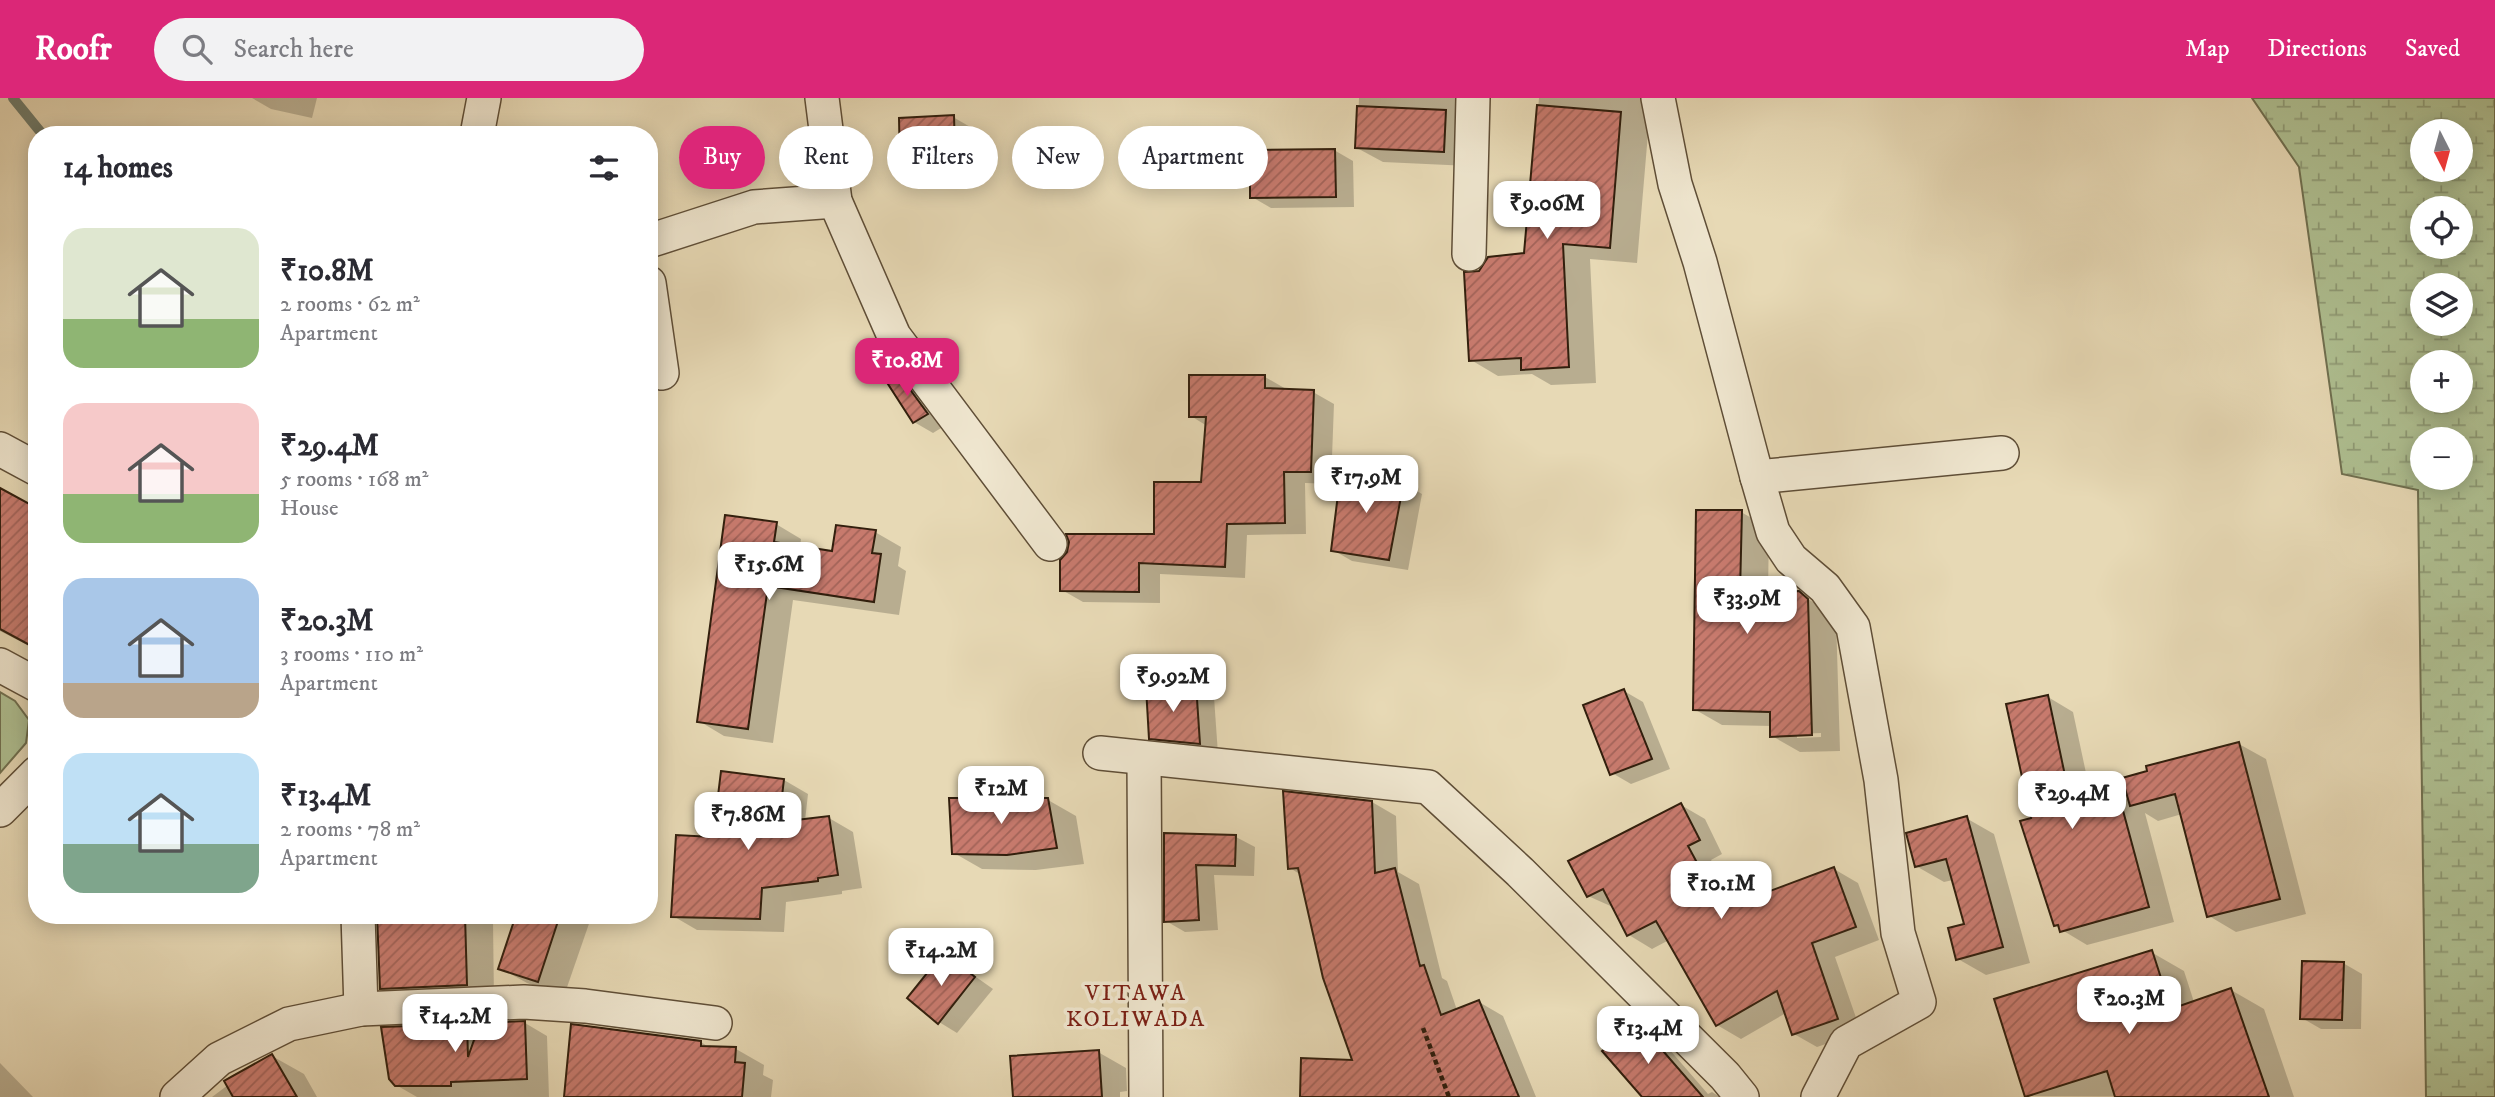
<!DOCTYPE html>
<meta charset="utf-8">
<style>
body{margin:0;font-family:"IM FELL DW Pica",serif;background:#f2f2f3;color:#2b2b33;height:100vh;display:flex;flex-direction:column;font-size:26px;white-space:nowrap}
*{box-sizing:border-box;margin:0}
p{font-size:23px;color:#7c7c81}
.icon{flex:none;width:38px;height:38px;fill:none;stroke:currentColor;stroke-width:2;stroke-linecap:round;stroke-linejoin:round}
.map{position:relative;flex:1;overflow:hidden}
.panel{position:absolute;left:28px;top:28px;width:630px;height:798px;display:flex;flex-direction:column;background:#fff;border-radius:28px;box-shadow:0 4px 18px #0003}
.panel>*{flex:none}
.banner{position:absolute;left:679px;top:28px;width:665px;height:63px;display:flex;gap:14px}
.needle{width:46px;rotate:174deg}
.controls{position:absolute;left:2410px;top:21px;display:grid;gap:14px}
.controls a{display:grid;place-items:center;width:63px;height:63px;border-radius:50%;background:#fff;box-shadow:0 4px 18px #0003;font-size:35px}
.price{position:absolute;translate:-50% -60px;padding:0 16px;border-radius:14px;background:#fff;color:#222;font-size:23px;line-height:46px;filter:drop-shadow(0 2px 4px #0008)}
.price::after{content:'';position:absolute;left:50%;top:42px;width:21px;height:16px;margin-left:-10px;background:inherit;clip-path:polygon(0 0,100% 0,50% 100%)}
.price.selected{background:#db2777;color:#fff}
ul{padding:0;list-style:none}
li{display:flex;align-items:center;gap:21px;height:175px;padding:0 35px}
li span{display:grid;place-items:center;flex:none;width:196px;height:140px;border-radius:21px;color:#555}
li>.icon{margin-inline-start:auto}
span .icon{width:84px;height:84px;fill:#fffc;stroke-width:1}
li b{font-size:30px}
h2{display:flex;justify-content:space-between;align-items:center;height:84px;padding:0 35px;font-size:30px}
.chip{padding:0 24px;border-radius:32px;background:#fff;box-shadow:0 4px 18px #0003;font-size:24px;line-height:63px}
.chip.selected{background:#db2777;color:#fff}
header{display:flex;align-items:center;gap:42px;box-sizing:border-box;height:98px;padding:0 35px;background:#db2777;color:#fff}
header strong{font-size:33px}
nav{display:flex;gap:38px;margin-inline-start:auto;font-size:24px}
.search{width:490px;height:63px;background:#f2f2f3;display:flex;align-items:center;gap:18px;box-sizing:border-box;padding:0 24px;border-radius:38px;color:#7c7c81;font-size:26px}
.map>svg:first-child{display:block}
</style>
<header>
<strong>Roofr</strong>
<div class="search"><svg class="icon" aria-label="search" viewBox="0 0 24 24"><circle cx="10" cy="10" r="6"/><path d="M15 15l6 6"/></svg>Search here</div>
<nav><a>Map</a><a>Directions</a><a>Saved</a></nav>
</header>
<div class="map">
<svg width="2495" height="999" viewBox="0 0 2495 999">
<defs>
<pattern id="wetland-marsh" width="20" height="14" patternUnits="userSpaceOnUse" patternTransform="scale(1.75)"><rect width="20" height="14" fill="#afc092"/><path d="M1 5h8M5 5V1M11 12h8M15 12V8" fill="none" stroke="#8f9b76"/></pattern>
<pattern id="building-hatch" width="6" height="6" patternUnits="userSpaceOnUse" patternTransform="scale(1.75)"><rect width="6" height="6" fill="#c77a6d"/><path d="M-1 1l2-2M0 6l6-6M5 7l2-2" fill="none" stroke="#a26358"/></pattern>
</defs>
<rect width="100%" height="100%" fill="#e7d9b5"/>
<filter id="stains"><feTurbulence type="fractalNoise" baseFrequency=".00286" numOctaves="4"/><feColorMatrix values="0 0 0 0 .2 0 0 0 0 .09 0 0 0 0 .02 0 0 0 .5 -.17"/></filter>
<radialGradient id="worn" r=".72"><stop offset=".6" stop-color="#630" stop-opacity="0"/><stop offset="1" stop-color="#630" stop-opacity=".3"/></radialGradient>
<path fill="url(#wetland-marsh)" stroke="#707050" stroke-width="2" fill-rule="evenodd" d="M2252 0H2495V999H2426L2418 392 2342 376 2299 69ZM2422 33H2460V72H2422ZM2422 110H2460V149H2422ZM2422 187H2460V226H2422ZM2422 264H2460V303H2422ZM2422 341H2460V380H2422Z"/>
<path fill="#afc092" stroke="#707050" stroke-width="2" d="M0 594 15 603 29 622 26 645 0 675Z"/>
<g fill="#0003" fill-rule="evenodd">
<path d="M252 0H317L312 20 271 11Z"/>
<path d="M1359 0H1468L1469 68 1383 64 1357 50Z"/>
<path d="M1539 0H1651L1637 165 1590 161 1596 285 1551 287 1532 276 1498 278 1471 262 1480 174 1525 157Z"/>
<path d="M953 19 972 30 974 66 958 67V76L921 78 902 67Z"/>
<path d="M1334 52 1353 63 1354 109 1271 110 1252 99Z"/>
<path d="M898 277 917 288 946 327 933 335 914 324Z"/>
<path d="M1265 279 1286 291 1313 294 1334 306 1331 386 1305 385 1306 436 1247 437 1245 480 1160 476V505L1083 504 1062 492 1156 438 1202 385 1207 328 1191 318Z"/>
<path d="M1343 374 1403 385 1422 396 1408 472 1352 463 1333 452Z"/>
<path d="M0 392 37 411V552L0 533Z"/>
<path d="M1741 414 1769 430 1768 496 1799 495 1836 519 1840 653 1800 654 1772 638V628L1722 627 1694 611ZM1821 635V639L1797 640V636Z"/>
<path d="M776 426 801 441 800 450 834 455 875 434 901 449 898 468 906 473 899 517 793 502 773 645 724 638 699 623Z"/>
<path d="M1196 588 1214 599 1218 656 1170 651 1151 640Z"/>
<path d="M1624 593 1643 604 1670 671 1631 686 1612 675Z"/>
<path d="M2048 599 2073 614 2092 703 2118 696 2130 703 2239 646 2266 661 2306 816 2236 834 2209 818 2182 716 2158 723 2145 715 2174 824 2087 847 2062 832 2056 827 2033 721Z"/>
<path d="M784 682 808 696 805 723 829 720 853 734 862 790 842 793V796L786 804 784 834 697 832 673 818 715 741Z"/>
<path d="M1048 702 1076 718 1084 766 1036 772 982 771 954 755Z"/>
<path d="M1372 704 1396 718 1398 774 1419 786 1442 880 1447 883 1457 912 1479 904 1503 918 1536 999H1301L1354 964 1301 777 1290 770Z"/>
<path d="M1681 707 1705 721 1722 756 1711 762 1736 808 1834 771 1858 785 1879 842 1835 859 1861 934 1817 949 1794 936 1786 915 1741 941 1717 927 1669 842 1652 851 1629 837 1615 810 1588 798Z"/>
<path d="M1966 720 1994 736 2030 865 1986 877 1958 861 1966 827 1953 782 1944 784 1916 768Z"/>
<path d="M1165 737 1236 739 1255 749 1254 778 1214 777 1218 832 1185 834 1166 823Z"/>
<path d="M377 817H483L493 823 494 902 409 906 381 890Z"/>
<path d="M518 817H592L564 898 527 885 500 870Z"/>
<path d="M2151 854 2184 873 2194 904 2231 892 2264 911 2294 999 2027 998Z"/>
<path d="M945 857 993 891 957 935 939 924Z"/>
<path d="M2343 865 2362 876 2361 931H2321L2302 920Z"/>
<path d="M525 925 547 938 549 999H417L396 987 467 927 478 934Z"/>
<path d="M1638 925 1656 936 1708 996 1712 994 1720 999H1644Z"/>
<path d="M701 944 710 950 736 951 764 967 763 977 773 982 771 999H566Z"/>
<path d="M1098 954 1126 970 1127 993 1120 994V999H1015Z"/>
<path d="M272 958 304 976 317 999H212L228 987 226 983 231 978Z"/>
<path d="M0 965 33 999H0Z"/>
</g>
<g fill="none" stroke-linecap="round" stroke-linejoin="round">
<path stroke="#6f7c6d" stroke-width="10" d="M13 0 43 37"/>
</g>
<g fill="url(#building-hatch)" stroke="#321f0d" stroke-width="2">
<path d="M1537 7 1621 14 1610 150 1563 146 1569 269 1521 272V260L1469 263 1464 174 1479 173 1488 159 1524 155Z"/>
<path d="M1357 8 1446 12 1444 54 1355 50Z"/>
<path d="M954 17 955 56 940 57V66L900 68 899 20Z"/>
<path d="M1335 51 1336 99 1250 100V52Z"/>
<path d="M898 275 928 316 913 325 886 283Z"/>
<path d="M1189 277H1265V290L1314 292 1311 374H1284L1285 425 1227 426 1225 469 1139 465V494L1060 493V462L1067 454 1069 444 1066 436H1154V384H1201L1206 319H1189Z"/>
<path d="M1341 372 1404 383 1389 462 1331 453Z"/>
<path d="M0 390 37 410V551L0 531Z"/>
<path d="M1696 412H1742L1740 495 1799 493 1808 501 1812 637 1770 639V614L1693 612Z"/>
<path d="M725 417 777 424 774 444 832 453 836 427 876 432 872 455 881 456 874 504 768 488 748 631 697 624Z"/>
<path d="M1196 586 1200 646 1149 641 1146 589Z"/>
<path d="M1624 591 1652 661 1610 677 1583 607Z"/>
<path d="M2048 597 2071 706 2118 694 2149 809 2060 834 2058 827 2054 828 2020 723 2031 720 2006 606Z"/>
<path d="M2239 644 2280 801 2207 819 2175 696 2130 708 2122 680 2147 673 2146 668Z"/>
<path d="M721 673 784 681 779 724 829 718 838 777 818 780V783L762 790 760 821 671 819 676 737 713 739Z"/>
<path d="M1283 693 1372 703 1375 775 1395 770 1420 868 1424 867 1441 917 1479 902 1519 999H1300L1301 960 1352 962 1323 880 1298 770 1288 771Z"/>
<path d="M949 700H1048L1057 750 1007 757 952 756Z"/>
<path d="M1681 705 1700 742 1688 748 1722 811 1834 769 1856 829 1812 845 1838 921 1792 937 1777 893 1716 928 1656 823 1627 838 1603 791 1587 799 1568 763Z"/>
<path d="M1967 718 2003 849 1956 862 1948 830 1964 826 1946 761 1915 769 1906 735Z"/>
<path d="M1164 735 1236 737 1235 768 1196 767 1199 822 1164 824Z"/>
<path d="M377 817H465L467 887 380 891Z"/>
<path d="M516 817H560L538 884 498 871Z"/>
<path d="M2152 852 2171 911 2231 890 2269 999H2115L2107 973 2025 999 1994 901Z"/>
<path d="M944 854 975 879 938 926 907 900Z"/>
<path d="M2302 863 2344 864 2342 922 2300 921Z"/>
<path d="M525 923 527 981 451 984V988H395L389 981 381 929 467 926 468 959 480 925Z"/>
<path d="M1637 923 1703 999H1642L1602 953Z"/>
<path d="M571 926 701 943V948L736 949 735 964 745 965 742 999H564Z"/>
<path d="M1099 952 1102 999H1013L1010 958Z"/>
<path d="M272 956 297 999H233L224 983Z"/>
</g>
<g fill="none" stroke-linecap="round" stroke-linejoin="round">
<defs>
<g id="minor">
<path d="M822 0 835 103 894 238 1050 446"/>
<path d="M1658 0 1675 86 1700 164 1757 379 2002 355"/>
<path d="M477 37 484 0"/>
<path d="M649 143 754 109 835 103"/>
<path d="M1469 156 1473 0"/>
<path d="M649 185 662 275"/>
<path d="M0 351 37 371"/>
<path d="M1757 379 1773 434 1791 461 1825 490 1853 529 1881 682 1898 835 1919 904 1846 945 1818 999"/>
<path d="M0 567 37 587"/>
<path d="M1100 655 1428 689 1520 774 1725 978 1742 999"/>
<path d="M1144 660 1146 999"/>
<path d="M0 712 37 675"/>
<path d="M358 817 361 911"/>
<path d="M177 999 219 961 289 926 361 911 524 904 585 908 715 925"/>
</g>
</defs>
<use href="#minor" stroke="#5f4e37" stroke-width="36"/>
<path stroke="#321f0d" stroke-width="4.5" stroke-dasharray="5 3.5" stroke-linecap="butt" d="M1423 930 1449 999"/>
<use href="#minor" stroke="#efe6cf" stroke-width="33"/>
</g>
<g text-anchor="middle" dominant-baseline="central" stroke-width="7" stroke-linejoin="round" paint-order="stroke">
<g font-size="23" letter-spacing="2" fill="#7a1f14" stroke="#efe6cf">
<text x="1136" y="895">VITAWA<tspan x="1136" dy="26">KOLIWADA</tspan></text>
</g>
</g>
<rect width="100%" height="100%" filter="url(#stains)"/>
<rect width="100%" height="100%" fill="url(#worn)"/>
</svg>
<div class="controls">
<a><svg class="needle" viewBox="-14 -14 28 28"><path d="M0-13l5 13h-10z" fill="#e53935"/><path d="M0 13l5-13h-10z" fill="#7c7c81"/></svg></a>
<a><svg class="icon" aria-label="locate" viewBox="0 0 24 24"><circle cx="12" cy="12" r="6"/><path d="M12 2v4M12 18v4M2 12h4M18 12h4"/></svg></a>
<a><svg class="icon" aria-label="layers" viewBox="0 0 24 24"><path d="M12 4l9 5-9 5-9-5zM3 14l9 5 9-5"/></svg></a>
<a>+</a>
<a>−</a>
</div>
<b class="price" style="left:1547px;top:143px">₹9.06M</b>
<b class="price selected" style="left:907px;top:300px">₹10.8M</b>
<b class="price" style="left:1366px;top:417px">₹17.9M</b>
<b class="price" style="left:769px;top:504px">₹15.6M</b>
<b class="price" style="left:1747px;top:538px">₹33.9M</b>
<b class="price" style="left:1173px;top:616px">₹9.92M</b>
<b class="price" style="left:1001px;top:728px">₹12M</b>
<b class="price" style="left:2072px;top:733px">₹29.4M</b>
<b class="price" style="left:748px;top:754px">₹7.86M</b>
<b class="price" style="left:1721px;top:823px">₹10.1M</b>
<b class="price" style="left:941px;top:890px">₹14.2M</b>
<b class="price" style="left:2129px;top:938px">₹20.3M</b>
<b class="price" style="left:455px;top:956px">₹14.2M</b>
<b class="price" style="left:1648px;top:968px">₹13.4M</b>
<div class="banner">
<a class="chip selected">Buy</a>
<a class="chip">Rent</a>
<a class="chip">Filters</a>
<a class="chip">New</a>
<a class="chip">Apartment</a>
</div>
<section class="panel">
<h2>14 homes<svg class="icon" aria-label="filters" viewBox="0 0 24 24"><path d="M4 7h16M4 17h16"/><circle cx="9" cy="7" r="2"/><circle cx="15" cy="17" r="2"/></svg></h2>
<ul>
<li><span style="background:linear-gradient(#dfe7d0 65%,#8fb573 0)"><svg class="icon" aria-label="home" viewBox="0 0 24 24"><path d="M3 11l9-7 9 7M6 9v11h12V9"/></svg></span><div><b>₹10.8M</b><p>2 rooms · 62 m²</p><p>Apartment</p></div></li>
<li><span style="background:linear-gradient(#f6c9c9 65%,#8fb573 0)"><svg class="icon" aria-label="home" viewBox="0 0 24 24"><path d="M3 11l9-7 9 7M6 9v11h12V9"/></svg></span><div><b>₹29.4M</b><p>5 rooms · 168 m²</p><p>House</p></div></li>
<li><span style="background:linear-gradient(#a9c7e8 75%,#b9a48a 0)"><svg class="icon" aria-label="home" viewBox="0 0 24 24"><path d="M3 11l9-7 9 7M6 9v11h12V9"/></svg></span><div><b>₹20.3M</b><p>3 rooms · 110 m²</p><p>Apartment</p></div></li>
<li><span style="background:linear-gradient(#bfe0f5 65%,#7fa58c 0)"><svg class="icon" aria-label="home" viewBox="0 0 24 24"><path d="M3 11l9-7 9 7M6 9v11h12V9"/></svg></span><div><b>₹13.4M</b><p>2 rooms · 78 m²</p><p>Apartment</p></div></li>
</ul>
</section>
</div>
